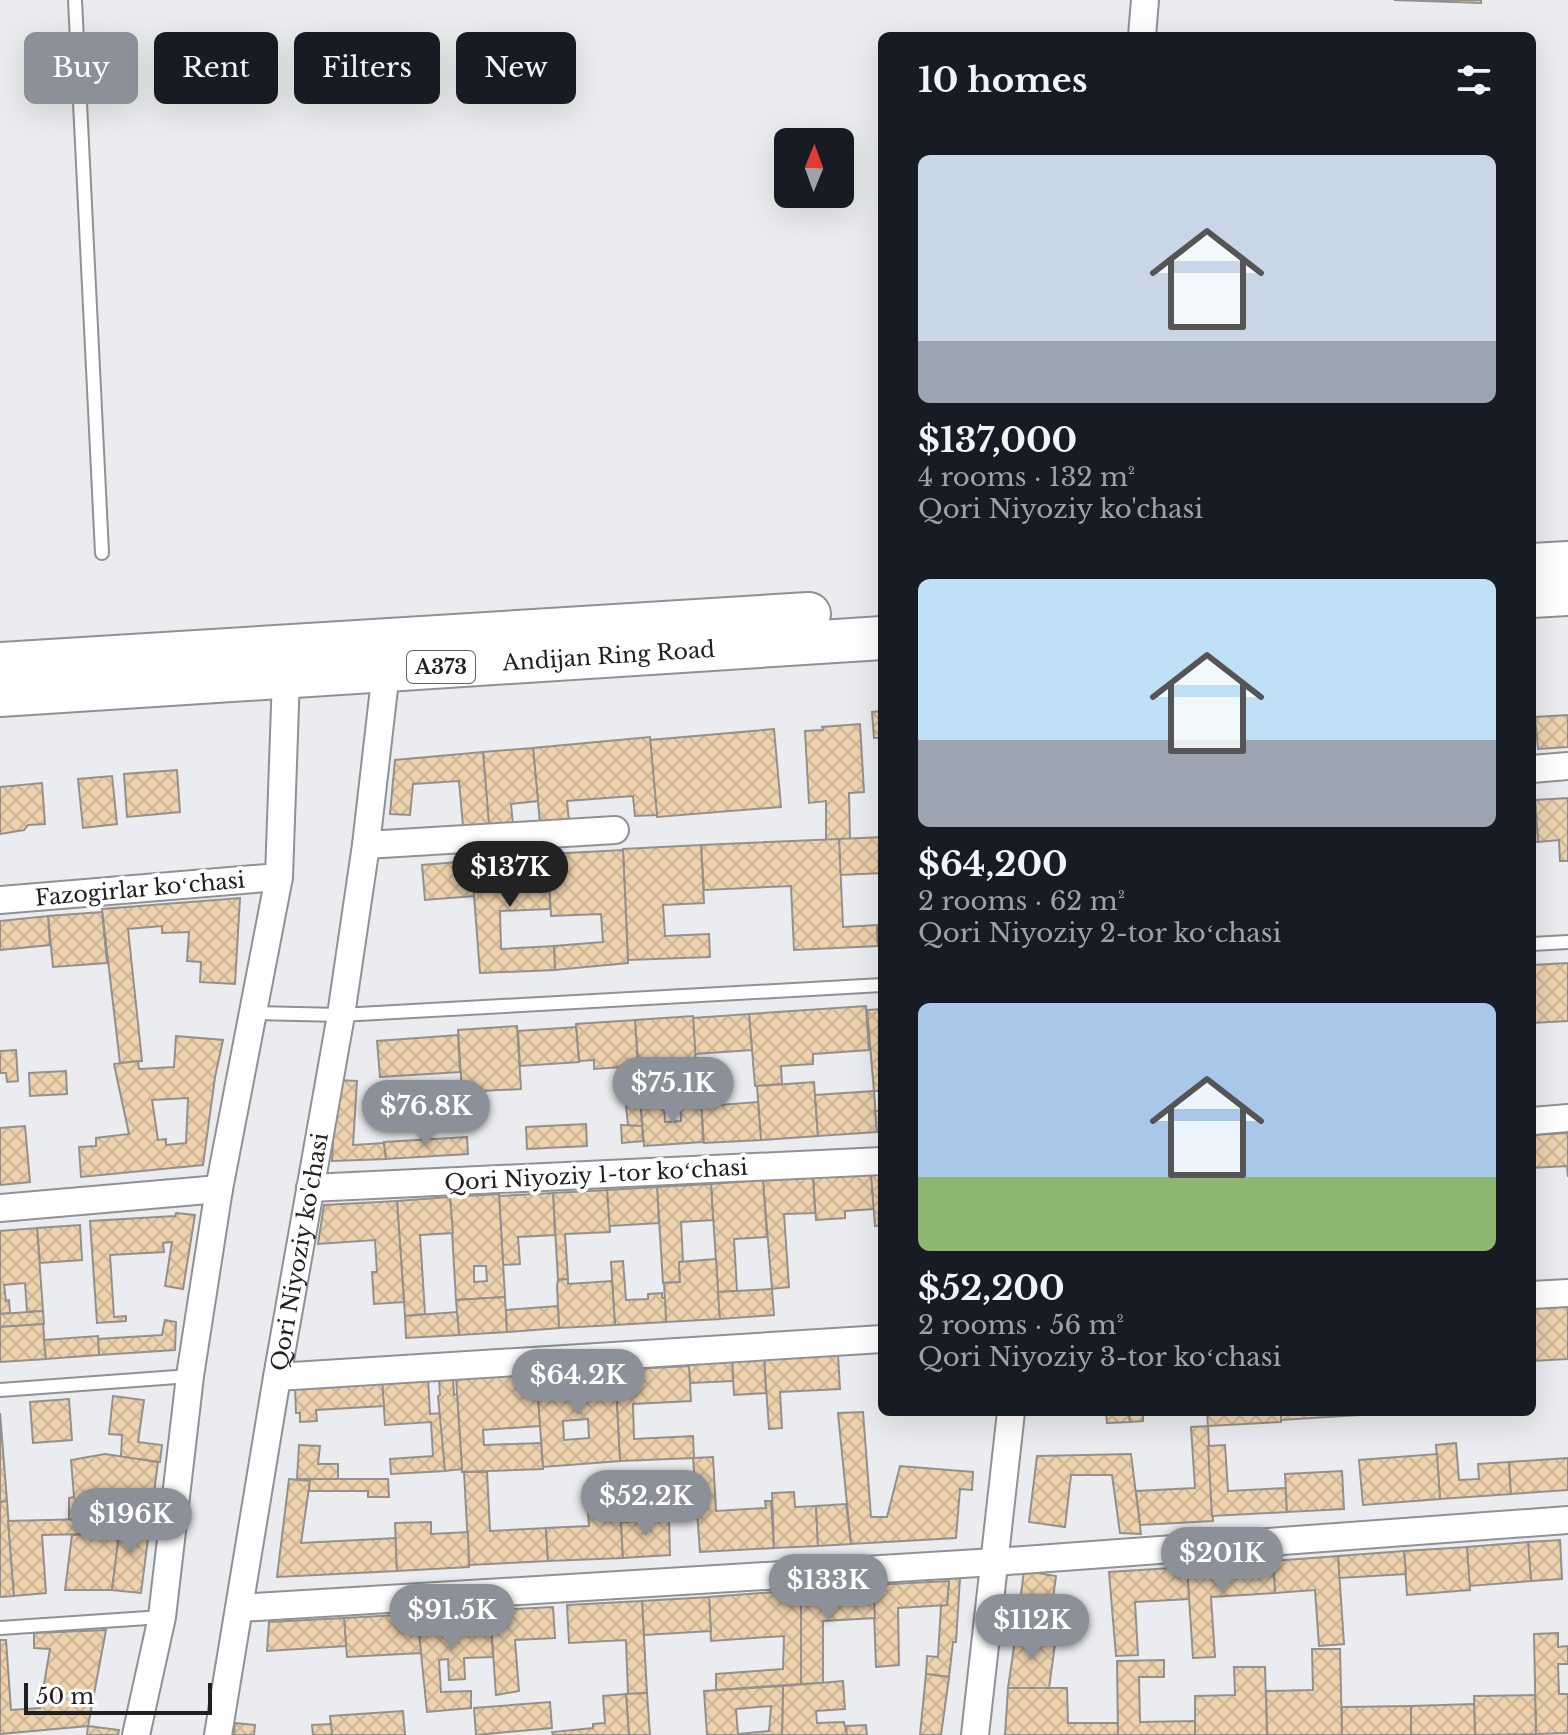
<!DOCTYPE html>
<meta charset="utf-8">
<style>
body{margin:0;font-family:"Libre Baskerville",serif;background:#242831;color:#f1f3f6;height:100vh;display:flex;flex-direction:column;font-size:30px;white-space:nowrap}
*{box-sizing:border-box;margin:0}
p{font-size:26px;color:#9ea1a6}
.icon{flex:none;width:44px;height:44px;fill:none;stroke:currentColor;stroke-width:2;stroke-linecap:round;stroke-linejoin:round}
.map{position:relative;flex:1;overflow:hidden}
.details{position:absolute;left:878px;top:32px;width:658px;height:1384px;display:flex;flex-direction:column;background:#171b24;border-radius:12px;box-shadow:0 8px 32px #0002}
.details>*{flex:none}
.top-card{position:absolute;left:24px;top:32px;width:734px;height:72px;display:flex;gap:16px}
.needle{width:52px;rotate:1deg}
.fabs{position:absolute;left:774px;top:128px;display:grid;gap:16px}
.fabs a{display:grid;place-items:center;width:80px;height:80px;border-radius:12px;background:#171b24;box-shadow:0 8px 32px #0002;font-size:40px}
.scale{position:absolute;left:24px;bottom:20px;width:188px;box-sizing:border-box;padding-left:8px;border:4px solid #202022;border-top:0;font-size:22px;line-height:28px;white-space:nowrap;color:#202022;-webkit-text-stroke:6px #fff;paint-order:stroke}
.price{position:absolute;translate:-50% -68px;padding:0 18px;border-radius:28px;background:#8c9099;color:#fff;font-size:26px;line-height:52px;filter:drop-shadow(0 2px 4px #0008)}
.price::after{content:'';position:absolute;left:50%;top:48px;width:24px;height:18px;margin-left:-12px;background:inherit;clip-path:polygon(0 0,100% 0,50% 100%)}
.price.active{background:#222;color:#fff}
ul{padding:0;list-style:none}
li{display:grid;align-content:center;gap:16px;height:424px;padding:0 40px}
li span{display:grid;place-items:center;height:248px;border-radius:12px;color:#555}
li>.icon{margin-inline-start:auto}
span .icon{width:144px;height:144px;fill:#fffc;stroke-width:1}
li b{font-size:34px}
h2{display:flex;justify-content:space-between;align-items:center;height:96px;padding:0 40px;font-size:34px}
.tag{padding:0 28px;border-radius:12px;background:#171b24;box-shadow:0 8px 32px #0002;font-size:28px;line-height:72px}
.tag.active{background:#8c9099;color:#fff}
.map>svg:first-child{display:block}
</style>
<div class="map">
<svg width="1568" height="1735" viewBox="0 0 1568 1735">
<defs>
<pattern id="building-cross-hatch" width="8" height="8" patternUnits="userSpaceOnUse" patternTransform="scale(2)"><rect width="8" height="8" fill="#eed2ae"/><path d="M0 0l8 8M0 8l8-8" fill="none" stroke="#ccb495"/></pattern>
</defs>
<rect width="100%" height="100%" fill="#ebecef"/>
<g fill="url(#building-cross-hatch)" stroke="#93908d" stroke-width="2" fill-rule="evenodd">
<path d="M1394 0H1481V3Z"/>
<rect x="880" y="539" width="2" height="32"/>
<path d="M882 711V738H874L872 712Z"/>
<path d="M1568 715V747L1538 749 1535 717Z"/>
<path d="M860 724 864 792 849 793 850 839 826 840V801L809 803 805 731 823 730 822 727Z"/>
<path d="M774 729 781 807 657 817 650 740Z"/>
<path d="M650 737 657 815 635 816 633 796 567 801 569 821 540 823 533 748Z"/>
<path d="M533 748 538 801 511 804 513 825 489 827 483 752Z"/>
<path d="M483 752 489 824 463 826 459 781 413 784 410 815 390 814 395 760Z"/>
<path d="M177 770 180 812 127 817 124 774Z"/>
<path d="M112 776 117 824 83 828 78 779Z"/>
<path d="M42 783 45 824 28 825 24 830 0 834V787Z"/>
<path d="M1568 798V861H1560L1559 840 1538 842 1535 800Z"/>
<path d="M1532 800H1535L1538 842H1532Z"/>
<path d="M882 837V873L840 875 839 839Z"/>
<path d="M839 839 843 927 877 925 878 946 794 950 791 886 704 890 701 845Z"/>
<path d="M701 845 704 903 663 905 665 936 709 934 710 957 628 960 623 849Z"/>
<path d="M623 850 628 963 555 970 554 946 603 942 601 914 551 916 548 854Z"/>
<path d="M548 854 550 909 500 911 501 949 554 946 555 970 480 973 471 857Z"/>
<path d="M471 861 474 896 425 900 422 865Z"/>
<path d="M240 898 235 984 200 982 201 962 187 961 189 932 162 933V926L128 929 142 1061 120 1063 102 909Z"/>
<path d="M102 912 107 963 53 967 48 916Z"/>
<path d="M48 916 50 945 0 950V921Z"/>
<path d="M877 927H882V946H878Z"/>
<path d="M1568 963V1021L1532 1023V965Z"/>
<path d="M866 1006 869 1050 813 1054V1064L781 1066 782 1084 755 1086 749 1014Z"/>
<path d="M882 1009V1091H874L867 1010Z"/>
<path d="M749 1014 752 1050 695 1054 693 1018Z"/>
<path d="M693 1016 697 1080 689 1081V1071L639 1074 635 1020Z"/>
<path d="M635 1020 642 1126 632 1127 628 1125 622 1067 594 1069V1060L579 1061 576 1024Z"/>
<path d="M517 1026 521 1089 462 1092 458 1030Z"/>
<path d="M576 1027 579 1062 520 1066 518 1031Z"/>
<path d="M458 1035 460 1072 380 1077 377 1041Z"/>
<path d="M176 1036 223 1040 215 1077 203 1165 81 1177 79 1147 96 1146V1138L129 1134 114 1064 138 1061 139 1069 174 1067ZM188 1098 186 1143 166 1145V1139L158 1140 152 1100Z"/>
<path d="M16 1050 18 1081 7 1082 6 1073H0V1051Z"/>
<path d="M66 1071 67 1094 30 1096 29 1073Z"/>
<path d="M336 1080 357 1081 353 1145 384 1143 386 1159 332 1161Z"/>
<path d="M814 1082 818 1136 761 1140 757 1086Z"/>
<path d="M874 1091 877 1132 818 1136 815 1095Z"/>
<path d="M718 1098 719 1105 758 1102 761 1140 704 1143 701 1099Z"/>
<path d="M701 1099 703 1142 644 1146 641 1106 664 1104 665 1122 681 1121 680 1101Z"/>
<path d="M875 1111H882V1132H877Z"/>
<path d="M586 1124 587 1146 527 1149 526 1127Z"/>
<path d="M621 1125 642 1126 643 1141 622 1143Z"/>
<path d="M25 1126 30 1182 0 1185V1128Z"/>
<path d="M1568 1133V1177L1567 1166 1532 1168V1135Z"/>
<path d="M467 1137 468 1154 386 1159 384 1142Z"/>
<path d="M871 1171 874 1209 845 1211V1218L816 1220 813 1175Z"/>
<path d="M871 1174H882V1225L875 1226Z"/>
<path d="M813 1177 815 1213 784 1214 789 1287 772 1289 763 1180Z"/>
<path d="M763 1180 767 1237 734 1239 737 1291 718 1292 711 1184Z"/>
<path d="M711 1184 713 1220 681 1222 683 1261 679 1262 680 1282 663 1283 657 1187Z"/>
<path d="M657 1187 659 1223 609 1226 607 1190Z"/>
<path d="M607 1190 610 1232 565 1234 568 1279 558 1280 553 1193Z"/>
<path d="M553 1193 555 1235 518 1237 520 1264 503 1265 499 1196Z"/>
<path d="M499 1194 505 1297 456 1300 450 1197ZM474 1266H486L487 1281 474 1282Z"/>
<path d="M450 1197 453 1233 420 1235 425 1314 405 1316 397 1201Z"/>
<path d="M397 1201 404 1302 374 1304 372 1272H377L375 1240 318 1244 324 1205Z"/>
<path d="M176 1213 195 1215 183 1289 165 1286 172 1242 163 1243 164 1252 110 1255 114 1317 126 1316V1321L97 1323 90 1221 175 1216Z"/>
<path d="M80 1225 82 1260 40 1263 37 1228Z"/>
<path d="M37 1228 43 1311 27 1312 25 1283 4 1285 6 1301 9 1300 10 1313 0 1314V1231Z"/>
<path d="M716 1259 720 1319 666 1322 664 1283 680 1282 679 1262Z"/>
<path d="M623 1261 626 1300 648 1299V1294L662 1293V1298H665L666 1322 615 1325 611 1262Z"/>
<path d="M568 1279V1284L612 1281 615 1325 559 1328 557 1285 558 1280Z"/>
<path d="M772 1289 774 1315 720 1319 718 1292Z"/>
<path d="M505 1297 507 1332 459 1335 456 1300Z"/>
<path d="M1568 1305V1359L1532 1361V1307Z"/>
<path d="M558 1306 559 1328 507 1332 506 1310Z"/>
<path d="M43 1311 44 1324 0 1327V1314Z"/>
<path d="M457 1312 459 1335 406 1338 405 1316Z"/>
<path d="M165 1320 176 1322 175 1350 99 1355 97 1339 162 1335Z"/>
<path d="M43 1324 46 1359 0 1362V1327Z"/>
<path d="M98 1336 99 1355 46 1359 44 1340Z"/>
<path d="M838 1355 840 1389 780 1392 782 1428 769 1429 764 1358Z"/>
<path d="M764 1358 766 1393 734 1395 732 1360Z"/>
<path d="M732 1360 733 1381 690 1383 688 1363Z"/>
<path d="M689 1366 691 1401 633 1404 634 1439 693 1436 694 1458 620 1461 615 1370Z"/>
<path d="M590 1368V1372L615 1370 620 1461 543 1467 536 1372ZM588 1419 589 1438 564 1440 563 1421Z"/>
<path d="M536 1372 540 1426 483 1430 484 1445 541 1443 543 1469 462 1472 456 1377Z"/>
<path d="M428 1378 430 1414 441 1413 445 1471 391 1474 390 1459 433 1456 431 1422 385 1425 382 1381Z"/>
<path d="M453 1379 454 1395 457 1394 462 1469 445 1471 438 1396 440 1395 439 1380Z"/>
<path d="M382 1381 384 1406 316 1410 317 1421 300 1422V1413H296L295 1387Z"/>
<path d="M113 1396 144 1400 138 1442 162 1445 160 1462 121 1457 122 1435 109 1434Z"/>
<path d="M69 1399 72 1440 33 1443 30 1402Z"/>
<path d="M863 1412 871 1517H887L900 1466 973 1472 972 1490 960 1489 956 1538 851 1544 838 1413Z"/>
<path d="M1106 1412H1129L1130 1422 1107 1423Z"/>
<path d="M1129 1412H1143V1421L1130 1422Z"/>
<path d="M1207 1412H1281V1422L1208 1426Z"/>
<path d="M1281 1412H1359V1415L1281 1420Z"/>
<path d="M0 1413 7 1501 0 1502Z"/>
<path d="M1208 1426 1213 1521 1140 1525 1136 1491 1195 1488 1191 1427Z"/>
<path d="M1456 1443 1459 1480 1479 1479 1478 1464 1509 1462 1511 1494 1440 1499 1436 1445Z"/>
<path d="M299 1445 320 1446 318 1464H338V1479H297Z"/>
<path d="M1225 1445 1228 1491 1286 1488 1287 1512 1212 1516 1208 1446Z"/>
<path d="M105 1454 158 1462 150 1523 121 1519H69V1498L74 1497 71 1460Z"/>
<path d="M1131 1454 1141 1534 1120 1533 1112 1475H1071L1065 1527 1029 1522 1037 1456Z"/>
<path d="M1437 1454 1440 1499 1363 1505 1359 1460Z"/>
<path d="M713 1457 716 1511 766 1508 765 1501H771L774 1548 700 1552 693 1458Z"/>
<path d="M1568 1458V1490L1511 1494 1509 1462Z"/>
<path d="M1342 1471 1344 1509 1287 1512 1285 1474Z"/>
<path d="M464 1472H487L490 1531 546 1528 548 1561 469 1565Z"/>
<path d="M289 1479 310 1481 301 1543 396 1538 397 1571 277 1577Z"/>
<path d="M310 1479H388L389 1497H368V1491H309Z"/>
<path d="M619 1488 623 1558 548 1561 546 1528 589 1526 588 1512 599 1511 598 1489Z"/>
<path d="M794 1492 795 1507 816 1506 818 1546 774 1548 772 1493Z"/>
<path d="M7 1501 14 1596 0 1597V1502Z"/>
<path d="M846 1504 851 1544 818 1546 816 1506Z"/>
<path d="M88 1519H121L112 1590H65L72 1535 86 1534Z"/>
<path d="M88 1519 86 1534 42 1535 46 1593 14 1596 8 1521Z"/>
<path d="M121 1519 150 1523 141 1593 112 1590Z"/>
<path d="M669 1519 670 1555 623 1558 621 1522Z"/>
<path d="M431 1522V1534L468 1532 469 1567 397 1571 395 1523Z"/>
<path d="M1560 1540 1562 1579 1531 1581 1528 1542Z"/>
<path d="M1528 1542 1531 1581 1469 1586 1467 1547Z"/>
<path d="M1467 1547 1470 1590 1407 1595 1404 1551Z"/>
<path d="M1404 1551 1406 1574 1339 1578 1338 1556Z"/>
<path d="M1338 1556 1344 1644 1319 1646 1315 1590 1275 1593 1273 1561Z"/>
<path d="M1273 1561 1275 1593 1211 1597 1215 1657 1193 1658 1187 1567Z"/>
<path d="M1187 1567 1189 1599 1135 1602 1138 1655 1116 1656 1109 1572Z"/>
<path d="M1024 1571 1056 1576 1048 1636 1016 1633Z"/>
<path d="M949 1578H960L956 1642H953L949 1677 926 1674 927 1656 938 1657 941 1606 947 1605Z"/>
<path d="M949 1581 947 1605 898 1608 899 1665 876 1667 873 1585Z"/>
<path d="M873 1585 875 1618 823 1621V1683L801 1684V1590Z"/>
<path d="M801 1590V1684L716 1690V1674L783 1669 784 1636 711 1641 709 1597Z"/>
<path d="M709 1597 711 1631 644 1635 642 1601Z"/>
<path d="M642 1601 647 1693 628 1694 626 1640 569 1643 567 1605Z"/>
<path d="M553 1607 555 1638 515 1640 519 1691 496 1695 490 1610Z"/>
<path d="M490 1610 493 1657 464 1658 465 1679 449 1680 448 1659 439 1660 441 1692 471 1691V1708L427 1712 417 1614Z"/>
<path d="M417 1614 421 1653 347 1657 344 1618Z"/>
<path d="M344 1618 346 1646 267 1651 269 1622Z"/>
<path d="M106 1630 88 1726 0 1734V1640H6L11 1710 40 1708 50 1649 34 1648V1633Z"/>
<path d="M1016 1633 1056 1637 1049 1688H1008Z"/>
<path d="M1558 1633V1647L1568 1646V1664H1558L1559 1694H1568V1733L1536 1734 1534 1634Z"/>
<path d="M1312 1649H1340L1342 1735H1267L1266 1691 1313 1690Z"/>
<path d="M1164 1660V1677H1139L1140 1722 1195 1721V1735H1118L1117 1661Z"/>
<path d="M1234 1667H1265L1267 1735H1195V1696L1235 1695Z"/>
<path d="M926 1674 949 1677 941 1735H920Z"/>
<path d="M843 1681 845 1709 816 1711 817 1723 844 1722 847 1735H782L783 1686Z"/>
<path d="M783 1686 782 1735H707L704 1691ZM771 1706 769 1731 738 1734 736 1709Z"/>
<path d="M1008 1688H1067L1068 1723H1118V1735H1005Z"/>
<path d="M647 1693 650 1735H629L626 1694Z"/>
<path d="M626 1694 629 1735H553L552 1732 593 1728V1724L605 1723 603 1696Z"/>
<path d="M1535 1695 1536 1734 1475 1735 1474 1696Z"/>
<path d="M550 1702 552 1728 476 1735 474 1708Z"/>
<path d="M1474 1704 1475 1735H1411V1706Z"/>
<path d="M1411 1706V1735H1342V1707Z"/>
<path d="M403 1711 405 1735H332L330 1716Z"/>
<path d="M235 1723 255 1725 254 1735H234Z"/>
<path d="M331 1724 332 1735H313L312 1725Z"/>
<path d="M866 1725 867 1735H847L846 1726Z"/>
<path d="M88 1726 119 1730 118 1735H87Z"/>
</g>
<g fill="none" stroke-linecap="round" stroke-linejoin="round">
<defs>
<g id="service">
<path d="M75 0 102 553"/>
<path d="M1532 944 1568 942"/>
<path d="M254 1013 341 1015 882 985"/>
<path d="M0 1390 190 1376"/>
<path d="M0 1628 162 1617"/>
</g>
<g id="minor">
<path d="M1142 36 1145 0"/>
<path d="M1532 769 1568 766"/>
<path d="M366 845 615 830"/>
<path d="M0 900 279 877"/>
<path d="M1532 1121 1568 1118"/>
<path d="M310 1188 882 1161"/>
<path d="M0 1208 219 1189"/>
<path d="M1532 1295 1568 1293"/>
<path d="M277 1377 882 1339"/>
<path d="M240 1608 995 1562 1568 1520"/>
<path d="M136 1735 162 1617 190 1376 219 1189 279 877 286 677"/>
<path id="s1" d="M218 1735 277 1377 341 1015 366 845 386 671"/>
<path d="M975 1735 1011 1412"/>
</g>
<g id="trunk">
<path d="M1532 565 1568 563"/>
<path d="M1532 596 1568 594"/>
<path d="M0 664 809 614"/>
<path id="s2" d="M0 695 882 638"/>
</g>
</defs>
<use href="#service" stroke="#919195" stroke-width="16"/>
<use href="#minor" stroke="#919195" stroke-width="30"/>
<use href="#trunk" stroke="#919195" stroke-width="46"/>
<use href="#service" stroke="#fff" stroke-width="12"/>
<use href="#minor" stroke="#fff" stroke-width="26"/>
<use href="#trunk" stroke="#fff" stroke-width="42"/>
</g>
<g text-anchor="middle" dominant-baseline="central" stroke-width="8" stroke-linejoin="round" paint-order="stroke">
<rect fill="#fff" stroke="#636364" stroke-width="2" x="407" y="651" width="68" height="32" rx="6"/>
<g font-size="20" font-weight="bold" fill="#202022">
<text x="441" y="667">A373</text>
</g>
<g font-size="22" fill="#202022" stroke="#fff">
<text stroke="none"><textPath href="#s2" startOffset="610">Andijan Ring Road</textPath></text>
<text transform="translate(140 889) rotate(-5)">Fazogirlar koʻchasi</text>
<text transform="translate(596 1175) rotate(-3)">Qori Niyoziy 1-tor koʻchasi</text>
<text stroke="none"><textPath href="#s1" startOffset="490">Qori Niyoziy ko'chasi</textPath></text>
</g>
</g>
</svg>
<div class="fabs">
<a><svg class="needle" viewBox="-14 -14 28 28"><path d="M0-13l5 13h-10z" fill="#e53935"/><path d="M0 13l5-13h-10z" fill="#9ea1a6"/></svg></a>
</div>
<div class="scale">50 m</div>
<b class="price active" style="left:510px;top:909px">$137K</b>
<b class="price" style="left:673px;top:1125px">$75.1K</b>
<b class="price" style="left:426px;top:1148px">$76.8K</b>
<b class="price" style="left:578px;top:1417px">$64.2K</b>
<b class="price" style="left:646px;top:1538px">$52.2K</b>
<b class="price" style="left:131px;top:1556px">$196K</b>
<b class="price" style="left:1222px;top:1595px">$201K</b>
<b class="price" style="left:828px;top:1622px">$133K</b>
<b class="price" style="left:452px;top:1652px">$91.5K</b>
<b class="price" style="left:1032px;top:1662px">$112K</b>
<div class="top-card">
<a class="tag active">Buy</a>
<a class="tag">Rent</a>
<a class="tag">Filters</a>
<a class="tag">New</a>
</div>
<section class="details">
<h2>10 homes<svg class="icon" aria-label="filters" viewBox="0 0 24 24"><path d="M4 7h16M4 17h16"/><circle cx="9" cy="7" r="2"/><circle cx="15" cy="17" r="2"/></svg></h2>
<ul>
<li><span style="background:linear-gradient(#c9d6e8 75%,#9aa5b1 0)"><svg class="icon" aria-label="home" viewBox="0 0 24 24"><path d="M3 11l9-7 9 7M6 9v11h12V9"/></svg></span><div><b>$137,000</b><p>4 rooms · 132 m²</p><p>Qori Niyoziy ko'chasi</p></div></li>
<li><span style="background:linear-gradient(#bfe0f5 65%,#9aa5b1 0)"><svg class="icon" aria-label="home" viewBox="0 0 24 24"><path d="M3 11l9-7 9 7M6 9v11h12V9"/></svg></span><div><b>$64,200</b><p>2 rooms · 62 m²</p><p>Qori Niyoziy 2-tor koʻchasi</p></div></li>
<li><span style="background:linear-gradient(#a9c7e8 70%,#8fb573 0)"><svg class="icon" aria-label="home" viewBox="0 0 24 24"><path d="M3 11l9-7 9 7M6 9v11h12V9"/></svg></span><div><b>$52,200</b><p>2 rooms · 56 m²</p><p>Qori Niyoziy 3-tor koʻchasi</p></div></li>
</ul>
</section>
</div>
